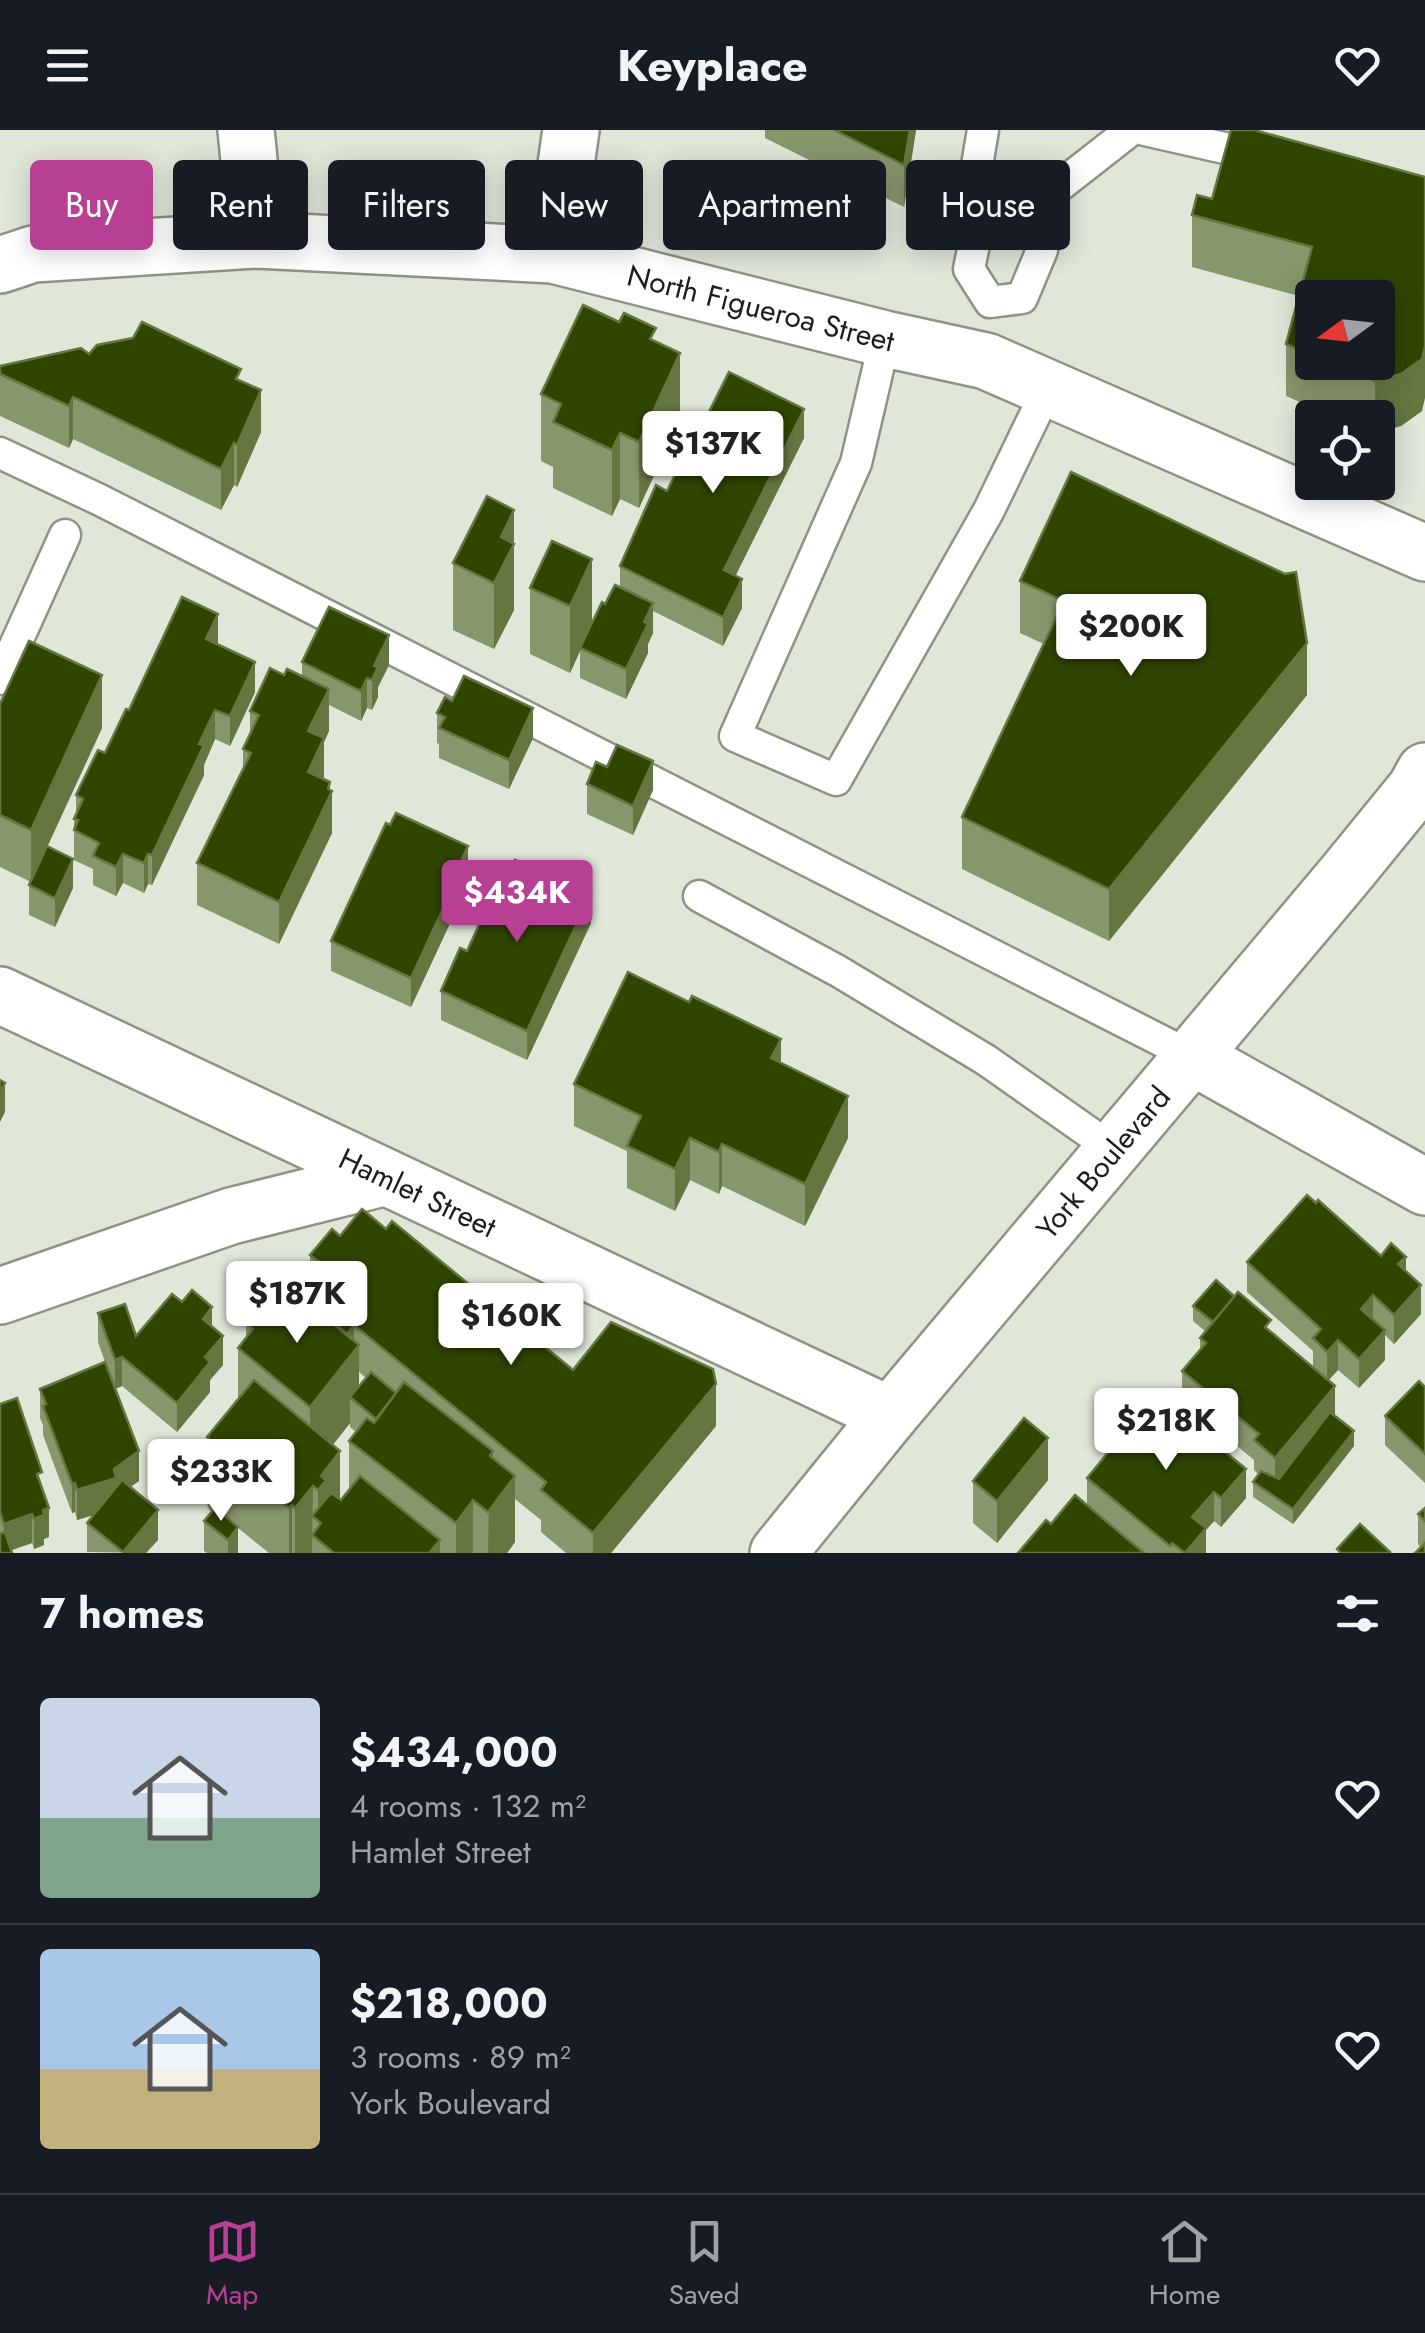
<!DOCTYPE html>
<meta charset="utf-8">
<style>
body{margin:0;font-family:Jost,sans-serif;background:#242831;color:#f1f3f6;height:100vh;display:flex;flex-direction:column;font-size:38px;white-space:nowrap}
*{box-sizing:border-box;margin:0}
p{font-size:32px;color:#9ea1a6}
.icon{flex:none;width:55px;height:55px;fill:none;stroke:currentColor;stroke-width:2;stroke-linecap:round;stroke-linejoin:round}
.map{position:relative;height:1423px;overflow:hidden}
.sheet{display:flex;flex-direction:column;background:#171b24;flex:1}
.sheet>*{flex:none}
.banner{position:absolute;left:30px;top:30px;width:1365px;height:90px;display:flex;gap:20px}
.needle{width:65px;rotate:255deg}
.buttons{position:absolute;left:1295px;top:150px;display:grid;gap:20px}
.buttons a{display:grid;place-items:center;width:100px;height:100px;border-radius:10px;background:#171b24;box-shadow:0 5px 25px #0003;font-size:50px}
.price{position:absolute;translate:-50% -85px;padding:0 22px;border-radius:10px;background:#fff;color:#222;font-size:32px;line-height:65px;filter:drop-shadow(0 2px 5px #0008)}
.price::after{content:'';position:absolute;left:50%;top:60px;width:30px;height:22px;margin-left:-15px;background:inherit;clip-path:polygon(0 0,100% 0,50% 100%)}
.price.active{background:#b73f94;color:#fff}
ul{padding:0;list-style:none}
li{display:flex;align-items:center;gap:30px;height:250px;padding:0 40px}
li+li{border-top:2px solid #363941}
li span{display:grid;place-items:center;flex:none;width:280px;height:200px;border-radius:10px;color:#555}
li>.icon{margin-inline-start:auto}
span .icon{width:120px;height:120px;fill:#fffc;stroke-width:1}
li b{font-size:42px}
h2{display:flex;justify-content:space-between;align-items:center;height:120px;padding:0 40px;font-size:42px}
.pill{padding:0 35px;border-radius:10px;background:#171b24;box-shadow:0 5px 25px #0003;font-size:35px;line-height:90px}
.pill.active{background:#b73f94;color:#fff}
header{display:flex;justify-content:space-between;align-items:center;height:130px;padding:0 40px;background:#171b24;font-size:45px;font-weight:700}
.menu{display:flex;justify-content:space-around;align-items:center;height:140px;border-top:2px solid #363941;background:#171b24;font-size:28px;color:#9ea1a6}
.menu a{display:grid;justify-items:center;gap:5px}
.menu .active{color:#b73f94}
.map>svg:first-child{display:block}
</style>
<header><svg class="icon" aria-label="menu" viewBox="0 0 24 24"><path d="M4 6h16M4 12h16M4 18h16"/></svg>Keyplace<svg class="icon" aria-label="heart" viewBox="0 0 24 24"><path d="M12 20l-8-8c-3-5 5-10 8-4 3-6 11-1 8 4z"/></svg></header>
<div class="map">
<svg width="1425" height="1423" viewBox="0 0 1425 1423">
<rect width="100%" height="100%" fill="#e0e7d9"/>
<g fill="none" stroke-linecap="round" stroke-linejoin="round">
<defs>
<g id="lane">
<path d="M983 0 973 59 1021 79 1053 61 1131 0"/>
<path d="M1145 0 1264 27"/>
<path d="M1021 79 1042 120 1022 168 990 172 969 139 977 100Z"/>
<path d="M885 209 856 333 735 606 836 650 989 380 1048 258"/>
<path d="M0 323 98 369 1193 927"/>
<path d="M0 549 65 405"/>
<path d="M699 766 838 841 986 930 1114 1020"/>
</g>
<g id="street">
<path d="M246 0 257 110"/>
<path d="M553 125 571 0"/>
<path id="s1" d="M0 865 890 1285"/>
<path d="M1193 927 1425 1057"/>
<path d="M0 1166 231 1086 383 1048"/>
</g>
<g id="secondary">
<path id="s2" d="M0 135 33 124 257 110 553 125 885 209 986 231 1425 423"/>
<path id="s3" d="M778 1423 890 1285 1344 746 1415 659 1425 641"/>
</g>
</defs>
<use href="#lane" stroke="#8d9386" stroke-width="35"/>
<use href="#street" stroke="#8d9386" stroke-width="60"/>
<use href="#secondary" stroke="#8d9386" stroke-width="60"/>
<use href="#lane" stroke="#fff" stroke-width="30"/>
<use href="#street" stroke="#fff" stroke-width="55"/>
<use href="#secondary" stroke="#fff" stroke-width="55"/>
</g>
<g fill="#88966c" fill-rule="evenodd">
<path d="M765 0H916L904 77 765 8Z"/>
<path d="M1254 0 1422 281 1401 296 1378 288H1337L1286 266V214L1299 166 1192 137V85L1212 69ZM1312 168 1378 232H1312Z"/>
<path d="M656 212 680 289 639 378 620 369 612 386 553 358V337L541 331V264Z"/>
<path d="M89 224 241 251 261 302 237 357 234 355 221 380 73 309 69 318 0 286V236Z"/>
<path d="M700 300 804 308 735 446 742 478 723 516 653 481V503L648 514V523L626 569 580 548V521L570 543 530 524V458L552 411 592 493 605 474 620 458V436L667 361 680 334V318Z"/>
<path d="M514 380V480L494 519 453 500V433Z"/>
<path d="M1020 451 1307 565 1109 811 962 739V687L1044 514 1020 503Z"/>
<path d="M218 515 255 562 230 616 215 609 204 635V645L152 755 148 754 144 763 123 753 116 766 93 755V739L74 730V689L76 684V665L105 623 129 580Z"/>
<path d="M302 532 389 535 378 557V567L372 580 367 578 361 591 329 575V601L324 612V650L330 660 332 703 279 814 197 775V733L243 640V619L250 604V581L284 545 302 546Z"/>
<path d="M0 574 102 598 47 717 73 758 55 797 29 785V755L31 752 0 737Z"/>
<path d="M437 583 533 608 509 659 439 628V614L437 613Z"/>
<path d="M587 654 653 660 633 705 587 684Z"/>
<path d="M468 746 465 751V761L411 877 331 841V811Z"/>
<path d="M505 751 591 793 527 930 441 890V861L467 821Z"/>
<path d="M781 933 848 1008 805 1096 722 1056 719 1064 690 1050 675 1081 627 1058V1021L574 996V954Z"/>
<path d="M386 1099 573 1240 716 1296 611 1423H566L541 1402V1390L515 1369V1412L507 1423H269L238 1398V1423H207L204 1421V1391L212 1382 209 1379 207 1374V1307L238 1270V1218L246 1208V1193L295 1163V1160L310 1141V1125L340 1106ZM359 1242 366 1248 359 1256ZM350 1293V1297L356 1302 349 1311V1360L340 1370 333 1315Z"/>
<path d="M1247 1132 1406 1141 1421 1184 1394 1214 1385 1205V1230L1359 1258 1338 1240 1328 1250 1335 1286 1354 1316 1293 1394 1253 1367V1352L1258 1344 1254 1340V1330L1182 1270V1241L1200 1221V1208L1205 1201 1193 1191V1176L1271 1202 1313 1237V1221L1247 1162Z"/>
<path d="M98 1183 136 1206 212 1197 223 1235 210 1250V1262L177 1302 122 1256 115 1259 139 1351 130 1357 158 1410 146 1423 87 1422V1393L93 1385 77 1390 75 1382 72 1383 43 1305V1295L40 1288V1259L105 1232 98 1212Z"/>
<path d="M1425 1257V1353L1385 1315V1286Z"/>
<path d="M1156 1265 1246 1368 1221 1397 1214 1391 1206 1400V1423H1018L1051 1394 1087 1375V1348Z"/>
<path d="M0 1274 42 1359 49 1407 44 1409V1415L34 1419 32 1413 0 1423Z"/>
<path d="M1048 1350 997 1413 973 1393V1351Z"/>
<path d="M1425 1378V1423L1418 1414V1384Z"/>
</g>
<g fill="#657641">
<path d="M910 0H916L904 77V35Z"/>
<path d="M1425 216V268L1422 281 1401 296 1378 303V288H1375V251Z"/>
<path d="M680 223V289L639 378V312Z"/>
<path d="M261 260V302L237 357V315Z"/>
<path d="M73 267V309L69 318V276Z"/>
<path d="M804 279V308L724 469V440Z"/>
<path d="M620 303V369L612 386V320Z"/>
<path d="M234 313V355L221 380V339Z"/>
<path d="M514 380V480L494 519V453L501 407Z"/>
<path d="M592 429V495L570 543V476Z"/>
<path d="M742 449V478L723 516V487Z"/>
<path d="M653 473V503L648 514V523L626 569V539Z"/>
<path d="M218 484V514L206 539V509Z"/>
<path d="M389 505V535L378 557V567L372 580V550L374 536Z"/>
<path d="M1307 513V565L1109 811V759Z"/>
<path d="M255 532V562L230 616V586Z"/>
<path d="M102 545V598L31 752V700Z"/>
<path d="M367 548V578L361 591V561Z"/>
<path d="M329 559V601L324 612V650L308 684V601Z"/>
<path d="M533 578V608L509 659V630Z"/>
<path d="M215 580V609L204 635V645L152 755V725Z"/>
<path d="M653 631V660L633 705V676Z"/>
<path d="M330 652V665L332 661V703L279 814V772Z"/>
<path d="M468 716V746L465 751V761L411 877V848Z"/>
<path d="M123 724V753L116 766V737Z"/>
<path d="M148 724V754L144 763V733Z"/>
<path d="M73 729V758L55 797V768Z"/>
<path d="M591 763V793L527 930V901Z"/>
<path d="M781 909V951L771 928Z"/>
<path d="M5 953V982L0 992V963Z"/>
<path d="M848 966V1008L805 1096V1054Z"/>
<path d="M690 1008V1050L675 1081V1039Z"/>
<path d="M722 1014V1056L719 1064V1022Z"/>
<path d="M1406 1127V1156L1398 1134Z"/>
<path d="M1421 1155V1184L1394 1214V1185Z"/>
<path d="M1373 1165V1195L1361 1179Z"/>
<path d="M212 1177V1207L203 1189Z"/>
<path d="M354 1195V1222L359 1215V1275L350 1267V1293L310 1343V1277L347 1204Z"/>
<path d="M1385 1200V1230L1359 1258V1229Z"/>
<path d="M223 1206V1235L210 1250V1262L177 1302V1273L205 1227Z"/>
<path d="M1338 1210V1240L1327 1252V1222Z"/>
<path d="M122 1227V1256L115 1259V1230Z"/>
<path d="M716 1254V1296L611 1423H593V1403Z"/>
<path d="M1335 1256V1286L1275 1358V1328Z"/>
<path d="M1354 1301V1316L1293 1394V1379Z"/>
<path d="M1048 1308V1350L997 1413V1371Z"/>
<path d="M221 1318V1384L218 1386V1320Z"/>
<path d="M139 1321V1351L116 1367V1378L77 1390V1360L114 1339Z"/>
<path d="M340 1321V1387L321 1393 318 1391V1360L321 1346Z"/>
<path d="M493 1321V1375L515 1346V1412L507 1423H488L490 1326Z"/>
<path d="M1246 1339V1368L1221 1397V1368Z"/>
<path d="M75 1353V1382L72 1383V1354Z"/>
<path d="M313 1356 312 1423H295V1378Z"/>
<path d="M1214 1362V1391L1206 1400V1423H1185L1192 1387Z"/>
<path d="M473 1370V1423H456V1393Z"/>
<path d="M292 1375V1423H289V1378Z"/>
<path d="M49 1378V1407L44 1409V1415L34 1419V1389L43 1380Z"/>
<path d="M158 1380V1410L146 1423H123Z"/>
<path d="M32 1384V1413L4 1423V1394Z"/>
<path d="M238 1397V1423H228V1410Z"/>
<path d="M440 1410V1423H429Z"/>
</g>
<g fill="#304500" stroke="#657641" stroke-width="2.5">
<path d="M834 0H910L904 35Z"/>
<path d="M1231 0H1254L1425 47V216L1422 229 1401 244 1375 251 1330 232H1378V168H1312V225L1286 214 1312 117 1192 85 1197 65 1212 69Z"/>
<path d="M583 175 619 192 624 183 656 198 650 209 680 223 639 312 620 303 612 320 553 292 561 274 541 264Z"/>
<path d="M142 192 241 239 236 249 261 260 237 315 234 313 221 339 73 267 69 276 0 244V236L81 218 89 224 97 215 133 208Z"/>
<path d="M729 242 804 279 724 440 742 449 723 487 620 436 656 355 667 361 687 321 680 318 692 296 700 300Z"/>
<path d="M1071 342 1285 444 1296 442 1307 513 1109 759 962 687 1064 471 1020 451Z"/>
<path d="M487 366 514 380 501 407 514 414 494 453 453 433Z"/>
<path d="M552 411 592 429 570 476 530 458Z"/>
<path d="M615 455 653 473 644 492 648 494 626 539 580 518 602 472 605 474Z"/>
<path d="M182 467 218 484 206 509 255 532 230 586 215 580 199 614 204 615 152 725 148 724 144 733 123 724 116 737 93 726 99 713 74 700 78 690 74 689 83 669 76 665 98 620 105 623 126 579 129 580Z"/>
<path d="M329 477 389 505 374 536 378 537 372 550 367 548 361 561 302 532Z"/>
<path d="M29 511 102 545 31 700 0 685V574Z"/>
<path d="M270 538 284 545 287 539 329 559 308 601 324 608 308 642 330 652 328 659 332 661 279 772 197 733 251 623 243 619 259 585 250 581Z"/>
<path d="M464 546 533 578 509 630 439 598 445 587 437 583 445 567 452 571Z"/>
<path d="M617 615 653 631 633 676 587 654 596 632 607 637Z"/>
<path d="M396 683 468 716 462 729 465 731 411 848 331 811 386 693 390 695Z"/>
<path d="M47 716 73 729 55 768 29 755Z"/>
<path d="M515 730 591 763 527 901 441 861 460 818 467 821 500 749 505 751Z"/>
<path d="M628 842 689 872 692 866 781 909 771 928 848 966 805 1054 722 1014 719 1022 690 1008 675 1039 627 1016 641 986 574 954Z"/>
<path d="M0 950 5 953 0 963Z"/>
<path d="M1307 1065 1316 1073 1318 1070 1381 1126 1391 1113 1406 1127 1398 1134 1421 1155 1394 1185 1373 1165 1361 1179 1385 1200 1359 1229 1338 1210 1327 1222 1313 1208 1321 1199 1247 1132Z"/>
<path d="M362 1079 386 1099 392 1091 573 1240 611 1192 713 1239 716 1254 593 1403 541 1360 546 1352 354 1195 347 1204 295 1160 318 1131 310 1125 332 1099 340 1106Z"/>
<path d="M1216 1150 1235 1167 1213 1192 1193 1176Z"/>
<path d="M288 1157 359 1215 310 1277 238 1218 253 1199 246 1193 264 1170 272 1177Z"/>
<path d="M192 1160 212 1177 203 1189 223 1206 205 1227 210 1232 177 1273 122 1227 115 1230 98 1183 125 1174 136 1206 172 1164 182 1172Z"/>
<path d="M1238 1162 1271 1190 1265 1197 1335 1256 1275 1328 1254 1310 1259 1304 1182 1241 1206 1213 1200 1208Z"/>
<path d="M105 1232 139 1321 114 1339 116 1348 77 1360 75 1353 72 1354 43 1276 46 1274 40 1259Z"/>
<path d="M371 1242 396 1263 376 1289 350 1267Z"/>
<path d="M254 1250 340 1321 321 1346 326 1350 318 1360 313 1356 295 1378 292 1375 289 1378 278 1370 282 1367 221 1318 218 1320 209 1313 211 1310 207 1307Z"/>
<path d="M1419 1251 1425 1257V1324L1385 1286Z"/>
<path d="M404 1252 493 1321 490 1326 515 1346 488 1382 473 1370 456 1393 349 1311 367 1288 374 1293Z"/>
<path d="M1156 1265 1246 1339 1221 1368 1214 1362 1192 1387 1206 1398 1185 1423 1172 1413 1170 1416 1087 1348Z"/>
<path d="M17 1268 42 1342 37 1344 49 1378 43 1380 44 1385 34 1389 32 1384 4 1394 0 1382V1274Z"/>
<path d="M1330 1282 1354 1301 1293 1379 1253 1352 1261 1341 1279 1349Z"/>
<path d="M1024 1288 1048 1308 997 1371 973 1351Z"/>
<path d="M360 1346 440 1410 429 1423H334L312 1405 321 1393 312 1386 331 1363 341 1370Z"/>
<path d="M122 1350 158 1380 123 1422 87 1393Z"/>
<path d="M1075 1365 1144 1423H1018L1046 1390 1051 1394Z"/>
<path d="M215 1378 238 1397 228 1410 204 1391Z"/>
<path d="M1425 1378V1391L1418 1384Z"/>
<path d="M1360 1394 1390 1422 1389 1423H1341L1337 1419Z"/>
<path d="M5 1402 12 1423H0V1404Z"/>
<path d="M1425 1413V1423H1415Z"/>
</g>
<g text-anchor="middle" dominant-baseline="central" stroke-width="10" stroke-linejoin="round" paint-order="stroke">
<g font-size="30" fill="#1c1e19" stroke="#eef4e6">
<text stroke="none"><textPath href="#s2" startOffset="770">North Figueroa Street</textPath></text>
<text stroke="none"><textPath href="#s3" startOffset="508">York Boulevard</textPath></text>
<text stroke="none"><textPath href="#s1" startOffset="462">Hamlet Street</textPath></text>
</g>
</g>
</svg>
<div class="buttons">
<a><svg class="needle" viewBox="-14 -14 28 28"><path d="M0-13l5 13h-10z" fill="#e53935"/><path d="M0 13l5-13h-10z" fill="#9ea1a6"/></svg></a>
<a><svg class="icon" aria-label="locate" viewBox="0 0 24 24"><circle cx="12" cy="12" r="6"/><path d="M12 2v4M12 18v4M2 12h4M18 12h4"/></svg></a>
</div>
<b class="price" style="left:713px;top:366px">$137K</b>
<b class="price" style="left:1131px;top:549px">$200K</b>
<b class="price active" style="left:517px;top:815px">$434K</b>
<b class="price" style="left:297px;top:1216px">$187K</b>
<b class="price" style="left:511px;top:1238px">$160K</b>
<b class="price" style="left:1166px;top:1343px">$218K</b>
<b class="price" style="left:221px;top:1394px">$233K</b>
<div class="banner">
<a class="pill active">Buy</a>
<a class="pill">Rent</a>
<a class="pill">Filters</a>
<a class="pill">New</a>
<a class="pill">Apartment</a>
<a class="pill">House</a>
</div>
</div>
<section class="sheet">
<h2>7 homes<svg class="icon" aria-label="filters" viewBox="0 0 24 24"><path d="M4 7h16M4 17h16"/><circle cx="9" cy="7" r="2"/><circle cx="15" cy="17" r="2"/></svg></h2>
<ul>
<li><span style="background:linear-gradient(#c9d6e8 60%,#7fa58c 0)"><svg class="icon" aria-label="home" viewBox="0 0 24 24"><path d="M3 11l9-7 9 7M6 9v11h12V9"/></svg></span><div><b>$434,000</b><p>4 rooms · 132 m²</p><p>Hamlet Street</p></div><svg class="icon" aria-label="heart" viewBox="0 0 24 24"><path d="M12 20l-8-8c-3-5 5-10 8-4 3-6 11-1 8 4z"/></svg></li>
<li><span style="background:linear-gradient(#a9c7e8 60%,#c2b280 0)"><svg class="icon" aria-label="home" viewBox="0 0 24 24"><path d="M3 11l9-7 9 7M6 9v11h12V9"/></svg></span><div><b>$218,000</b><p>3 rooms · 89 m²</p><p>York Boulevard</p></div><svg class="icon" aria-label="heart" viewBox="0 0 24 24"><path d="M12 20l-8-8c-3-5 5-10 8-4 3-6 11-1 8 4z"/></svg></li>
</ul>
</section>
<nav class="menu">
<a class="active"><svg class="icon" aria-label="map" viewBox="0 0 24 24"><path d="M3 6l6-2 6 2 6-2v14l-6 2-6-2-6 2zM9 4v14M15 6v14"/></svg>Map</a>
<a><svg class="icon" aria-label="saved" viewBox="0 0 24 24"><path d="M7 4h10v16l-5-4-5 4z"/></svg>Saved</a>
<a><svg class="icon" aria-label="home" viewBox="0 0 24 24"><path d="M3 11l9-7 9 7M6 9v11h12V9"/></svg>Home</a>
</nav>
